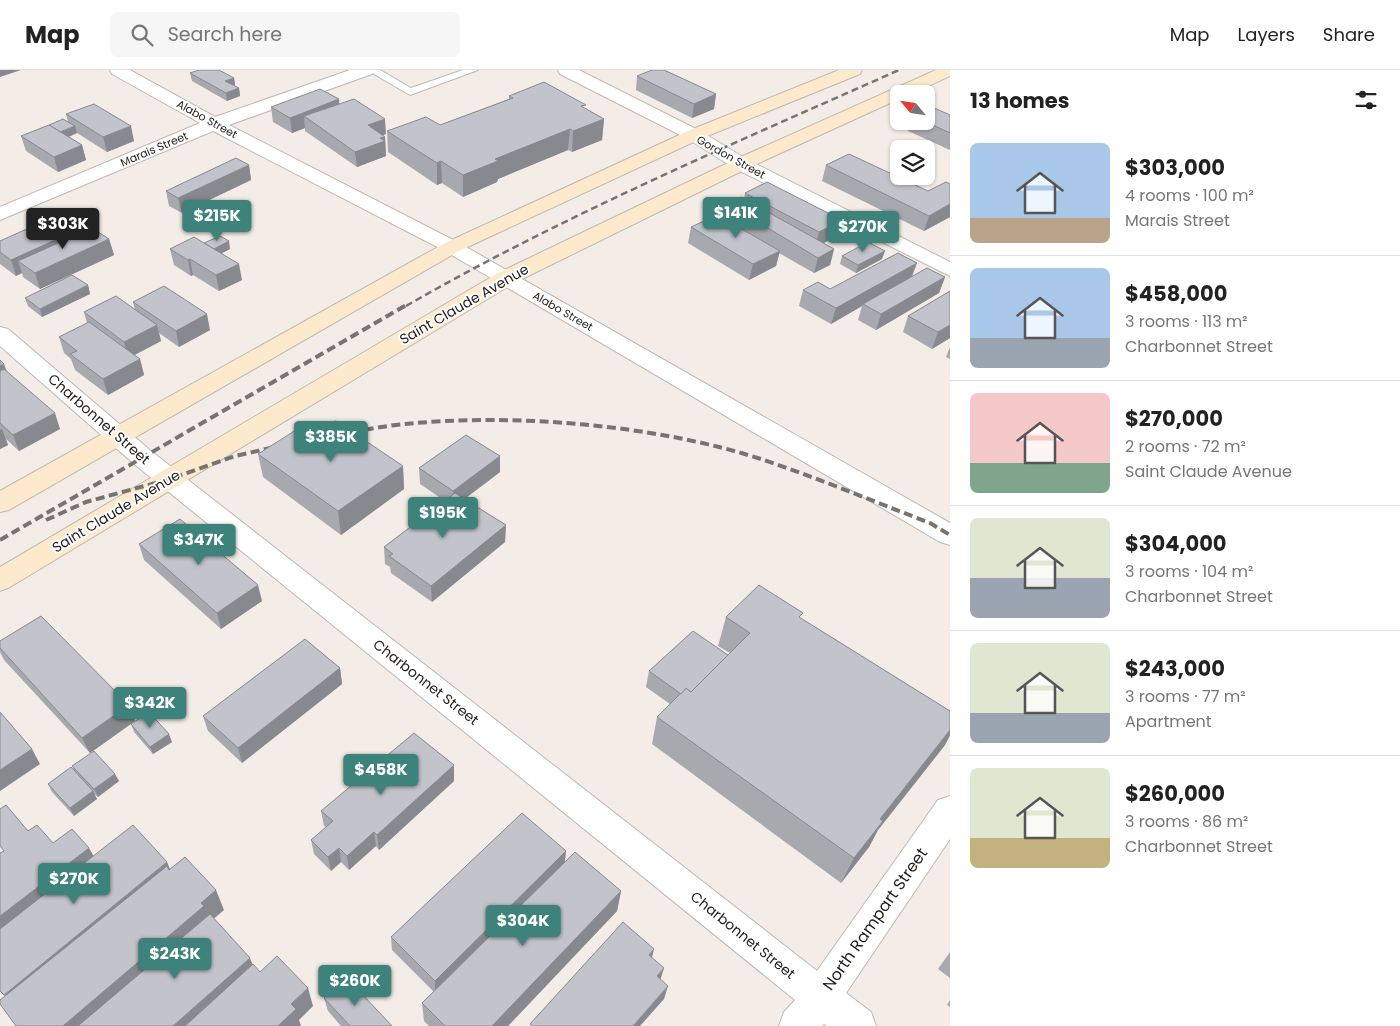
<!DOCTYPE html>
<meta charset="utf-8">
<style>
body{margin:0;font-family:Poppins,sans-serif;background:#f6f6f6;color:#222;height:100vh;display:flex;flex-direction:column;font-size:19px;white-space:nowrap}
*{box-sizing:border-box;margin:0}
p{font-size:16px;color:#767676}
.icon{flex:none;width:28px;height:28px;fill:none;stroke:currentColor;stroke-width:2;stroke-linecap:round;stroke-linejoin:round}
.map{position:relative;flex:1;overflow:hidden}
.panel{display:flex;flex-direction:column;background:#fff;width:450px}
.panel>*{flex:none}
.needle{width:32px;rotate:299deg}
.controls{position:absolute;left:890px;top:15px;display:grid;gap:10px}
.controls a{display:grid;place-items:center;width:45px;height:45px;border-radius:8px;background:#fff;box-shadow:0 1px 4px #0004;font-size:25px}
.price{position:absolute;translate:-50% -42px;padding:0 11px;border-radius:5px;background:#3d837b;color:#fff;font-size:16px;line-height:32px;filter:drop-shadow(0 1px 2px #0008)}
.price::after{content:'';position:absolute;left:50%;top:30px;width:15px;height:11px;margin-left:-8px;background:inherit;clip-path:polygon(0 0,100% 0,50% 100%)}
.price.active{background:#222;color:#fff}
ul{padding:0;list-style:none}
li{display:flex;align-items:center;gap:15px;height:125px;padding:0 20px}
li+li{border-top:1px solid #e0e0e0}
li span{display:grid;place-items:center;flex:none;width:140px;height:100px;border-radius:8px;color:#555}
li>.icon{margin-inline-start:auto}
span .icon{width:60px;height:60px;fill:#fffc;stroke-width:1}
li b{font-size:21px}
h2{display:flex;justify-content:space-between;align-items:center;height:60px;padding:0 20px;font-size:21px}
header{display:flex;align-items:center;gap:30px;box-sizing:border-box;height:70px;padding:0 25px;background:#fff;border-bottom:1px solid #e0e0e0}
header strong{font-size:24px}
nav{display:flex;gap:28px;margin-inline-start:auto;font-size:18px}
.search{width:350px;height:45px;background:#f6f6f6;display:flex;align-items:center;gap:12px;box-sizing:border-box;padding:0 18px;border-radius:8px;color:#767676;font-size:19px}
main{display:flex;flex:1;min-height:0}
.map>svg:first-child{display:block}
</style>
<header>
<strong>Map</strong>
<div class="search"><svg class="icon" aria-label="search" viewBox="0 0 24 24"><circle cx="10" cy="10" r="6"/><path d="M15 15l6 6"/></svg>Search here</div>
<nav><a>Map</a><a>Layers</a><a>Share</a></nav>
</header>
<main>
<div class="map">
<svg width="950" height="956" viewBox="0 0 950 956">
<rect width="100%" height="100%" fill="#f4ede7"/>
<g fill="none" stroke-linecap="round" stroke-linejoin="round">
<defs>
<path id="service" d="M367 0H380L411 18 463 0H478L410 25Z"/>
<g id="minor">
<path d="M110 0H130L215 47 350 0H374L372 4 229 55 459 173 950 453V475L940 472 445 181 213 61 0 150V137L200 53 112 4Z"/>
<path d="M558 0H579L700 61 748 90 950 192V206L734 98 688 69 560 4Z"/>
<path d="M0 257 8 259 151 381 817 901 938 730 950 726V769L846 923 871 942 876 956H827L824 954 822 956H779L784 942 795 930 133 393 0 276Z"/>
</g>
<g id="secondary">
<path d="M839 0H862L860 4 700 69 459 181 9 440 0 442V421L445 173 688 61Z"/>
<path d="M936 0H950V6L911 24H899V29L748 98 514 213 10 517 0 521V497L498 203 734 90Z"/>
</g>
</defs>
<use href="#service" stroke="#bfb8b2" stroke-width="2"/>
<use href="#minor" stroke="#bfb8b2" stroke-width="2"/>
<use href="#secondary" stroke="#bfb8b2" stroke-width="2"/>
<use href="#service" fill="#fff" fill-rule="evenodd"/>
<use href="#minor" fill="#fff" fill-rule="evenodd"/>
<use href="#secondary" fill="#fde9cb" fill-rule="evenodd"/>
<path stroke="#77736f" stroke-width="2.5" stroke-dasharray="7 4" stroke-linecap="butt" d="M406 236C564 145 733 74 899 0"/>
<g stroke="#77736f" stroke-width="4" stroke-dasharray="9 4.5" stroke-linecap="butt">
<path d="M338 364C360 361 383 356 405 354 516 343 658 355 764 390 820 409 875 432 930 453L950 465"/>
<path d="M46 450 86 432 170 409 235 386 279 376"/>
<path d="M0 470 408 234"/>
</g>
</g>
<g fill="#a8a8af">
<path d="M190 3 234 8 235 15 233 16 239 18 240 26 227 31 192 11Z"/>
<path d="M637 6 716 24 714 39 692 48 636 20Z"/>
<path d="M509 26 585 39 604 49 602 70 572 82 568 80 498 109 497 112 463 127 442 113 437 115 388 82 387 61 440 55 509 29Z"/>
<path d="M339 29V34L386 64 383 65 385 67 386 86 357 97 305 61V58L292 63 273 52 271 37Z"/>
<path d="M66 44 134 71 107 82 77 63 69 67 82 75 86 90 58 102 26 81 21 66 68 52Z"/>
<path d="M950 45V80L908 61 911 51H926Z"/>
<path d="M249 95 251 110 182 143 169 136 166 121Z"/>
<path d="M826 95 928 121 950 114V147L924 161 822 111Z"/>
<path d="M745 123 838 165 824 173 834 179 830 195 814 203 779 183 776 196 749 210 688 173 691 157 723 148 726 133 744 129Z"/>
<path d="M89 159 109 169 114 185 40 219 23 207 22 203 16 206 0 194V171Z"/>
<path d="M204 173 230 179 222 183 242 210 219 221 193 205 191 206 174 195 170 179Z"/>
<path d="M842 186 882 189 856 203 840 194Z"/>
<path d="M912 206 945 207 939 223 876 260 858 250 862 236 831 254 799 236 803 220 830 219Z"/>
<path d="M88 215 90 224 42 247 28 236 25 228Z"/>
<path d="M950 221V268L932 279 903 262 908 246Z"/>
<path d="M133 232 210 260 179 277 159 263 161 271 134 285 140 289 144 305 108 325 75 300 71 289 64 283 59 267 87 253 84 242 135 240Z"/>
<path d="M950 277V289L946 287Z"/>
<path d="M0 290 7 302 60 359 19 381 6 369 8 375 0 379Z"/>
<path d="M258 384 403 396 404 419 341 465 263 407Z"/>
<path d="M419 398 500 402 464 429 506 455 505 472 432 532 391 503 390 497 385 494 384 477 445 431 420 414Z"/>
<path d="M139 474 262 531 221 559 144 490Z"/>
<path d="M726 547 801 549 950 641V665L945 675 878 760 869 777 841 813 652 674 657 647 670 634 646 617 649 601 728 585 730 583 718 576Z"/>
<path d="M0 571 129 635 135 651 90 683 4 590 0 582Z"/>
<path d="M340 598 342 614 242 693 208 661 203 646Z"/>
<path d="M131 654 172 672 153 684 134 662Z"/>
<path d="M72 696 119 711 98 727 94 724 97 729 74 746 52 722 48 714 74 700Z"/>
<path d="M454 711 379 780 376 776 349 800 341 792 331 801 314 784 311 770 326 757 324 756 321 741Z"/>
<path d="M566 781 565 792 621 821 617 841 508 956H429L424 951 422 933 434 922 392 880 391 867Z"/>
<path d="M950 882V908L938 899Z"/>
<path d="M324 928 392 956H341L328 941Z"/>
<path d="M950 930V937L947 935Z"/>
</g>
<g fill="#88888f">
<path d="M0 0H21L0 7Z"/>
<path d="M234 8 235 15 226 18 225 11Z"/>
<path d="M239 18 240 26 227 31 226 23Z"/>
<path d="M716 24 714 39 692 48 694 34Z"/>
<path d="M339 29 340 44 304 46 305 58 292 63 290 48Z"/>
<path d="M385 49 386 64 369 70 368 55Z"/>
<path d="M604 49 602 70 572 82 573 61Z"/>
<path d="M75 56 77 63 58 71 56 64Z"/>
<path d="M131 56 134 71 107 82 103 67Z"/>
<path d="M570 59 568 80 498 109 497 112 463 127V105L495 89Z"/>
<path d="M385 67 386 86 357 97 355 82 380 68Z"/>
<path d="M82 75 86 90 58 102 54 87Z"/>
<path d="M441 91 442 113 437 115V93Z"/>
<path d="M249 95 251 110 182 143 178 128Z"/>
<path d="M950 134V147L924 161 929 146Z"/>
<path d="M842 150 838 165 815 178 819 162Z"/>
<path d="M88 155 93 170 18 191 22 203 16 206 11 190Z"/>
<path d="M109 169 114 185 40 219 35 203Z"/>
<path d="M229 171 230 179 210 189 209 181Z"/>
<path d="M834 179 830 195 814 203 818 188Z"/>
<path d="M780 181 776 196 749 210 753 194Z"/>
<path d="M885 181 882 189 856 203 858 195Z"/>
<path d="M190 189 193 205 191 206 188 190Z"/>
<path d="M917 193 911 209 863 234 862 236 831 254 836 238Z"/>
<path d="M239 194 242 210 219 221 216 205Z"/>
<path d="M945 207 939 223 876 260 881 244Z"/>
<path d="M88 215 90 224 42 247 40 239Z"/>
<path d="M207 244 210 260 179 277 176 261Z"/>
<path d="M157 255 161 271 129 288 124 272Z"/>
<path d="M950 255V268L932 279 938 262Z"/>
<path d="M140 289 144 305 108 325 103 309Z"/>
<path d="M4 294 10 310 0 315V296Z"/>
<path d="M55 343 60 359 19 381 13 365Z"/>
<path d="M2 359 8 375 0 379V360Z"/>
<path d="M500 386V402L454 437 453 421Z"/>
<path d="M403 396 404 419 341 465 338 441Z"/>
<path d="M506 455 505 472 432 532 431 516Z"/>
<path d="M258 515 262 531 221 559 217 543Z"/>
<path d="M340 598 342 614 242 693 238 678Z"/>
<path d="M129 635 135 651 90 683 82 668Z"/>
<path d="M950 660V665L945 675 878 760 869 777 841 813 854 788 880 749Z"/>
<path d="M169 664 172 672 153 684 150 677Z"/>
<path d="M32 679 40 694 0 721V700Z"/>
<path d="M454 695V711L379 780 377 765Z"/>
<path d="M115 704 119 711 98 727 94 719Z"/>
<path d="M93 721 97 729 74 746 70 738Z"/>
<path d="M374 762 376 776 349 800 347 786Z"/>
<path d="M89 778 97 792 0 867V846Z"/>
<path d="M339 778 341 792 331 801 328 787Z"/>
<path d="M566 781 564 796 435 924V911Z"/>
<path d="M167 792 173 806 13 938 4 925Z"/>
<path d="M216 820 224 840 210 852 96 956H63L201 833Z"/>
<path d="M621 821 617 841 508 956H492Z"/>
<path d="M654 879 651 892 649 885Z"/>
<path d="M250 888 257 906 202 956H173Z"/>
<path d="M664 898 660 911 657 906Z"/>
<path d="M668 916 664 929 640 956H633Z"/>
<path d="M308 918 313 936 299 950 301 956H278L291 934Z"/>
</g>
<g fill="#c3c3cc" stroke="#88888f">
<path d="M199 0H219L234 8 225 11 239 18 226 23 190 3Z"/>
<path d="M652 0H664L716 24 694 34 637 6Z"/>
<path d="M544 12 586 35 581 36 604 49 573 61 570 59 495 89 498 91 463 105 441 91 437 93 387 61 426 47 440 55 513 28 509 26Z"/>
<path d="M320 19 339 29 290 48 271 37Z"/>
<path d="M354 29 385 49 368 55 385 67 380 68 385 71 355 82 304 46Z"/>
<path d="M94 34 131 56 103 67 66 44Z"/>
<path d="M932 37 950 45V63L924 51H926V40Z"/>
<path d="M63 49 75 56 60 62 49 55Z"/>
<path d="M49 55 82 75 54 87 21 66Z"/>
<path d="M849 84 928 121 946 112 950 114V134L929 146 826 95Z"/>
<path d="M236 88 249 95 178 128 166 121Z"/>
<path d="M767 112 842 150 819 162 745 123Z"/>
<path d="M741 127 834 179 818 188 726 133Z"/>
<path d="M67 141 88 155 11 190 0 182V171Z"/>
<path d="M717 145 780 181 753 194 691 157Z"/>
<path d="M92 158 109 169 35 203 18 191Z"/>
<path d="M220 166 229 171 214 179 204 173Z"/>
<path d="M194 167 239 194 216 205 190 189 188 190 170 179Z"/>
<path d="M868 172 885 181 858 195 842 186Z"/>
<path d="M898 183 917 193 836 238 803 220 818 212 830 219Z"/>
<path d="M927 198 945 207 881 244 863 234Z"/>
<path d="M72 205 88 215 40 239 25 228Z"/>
<path d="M164 216 207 244 176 261 133 232Z"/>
<path d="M950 221V255L938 262 908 246Z"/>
<path d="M116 226 157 255 124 272 84 242Z"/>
<path d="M89 252 140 289 103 309 70 284 77 281 59 267Z"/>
<path d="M0 290 4 294 0 296Z"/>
<path d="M4 299 55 343 13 365 0 353V301Z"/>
<path d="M336 351 403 396 338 441 258 384 296 360Z"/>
<path d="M466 365 500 386 453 421 419 398Z"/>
<path d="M455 423 506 455 431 516 389 486 393 484 384 477Z"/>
<path d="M180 449 258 515 217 543 139 474Z"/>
<path d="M759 515 803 543 799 547 950 641V660L880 749 883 751 854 788 657 647 686 618 691 622 750 563 726 547Z"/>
<path d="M41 546 129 635 82 668 0 578V571Z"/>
<path d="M693 561 728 585 691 622 686 618 681 624 649 601Z"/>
<path d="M305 569 340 598 238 678 203 646Z"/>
<path d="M0 642 32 679 0 700Z"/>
<path d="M149 642 169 664 150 677 131 654Z"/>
<path d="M414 663 454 695 377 765 374 762 347 786 339 778 328 787 311 770 333 751 321 741Z"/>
<path d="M94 681 115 704 94 719 72 696Z"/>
<path d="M71 697 93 721 70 738 48 714Z"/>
<path d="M6 735 28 761 37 755 53 773 72 759 89 778 0 846V783L4 781 0 776V739Z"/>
<path d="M522 743 566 781 435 911 391 867Z"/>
<path d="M133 755 167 792 4 925 0 921V859Z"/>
<path d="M575 782 621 821 492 956H445L422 933Z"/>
<path d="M185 787 216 820 201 833 204 836 63 956H16L0 934V930L167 796 169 800Z"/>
<path d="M210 844 250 888 173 956H78Z"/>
<path d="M623 852 654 879 649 885 664 898 657 906 668 916 633 956H532L530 954Z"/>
<path d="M277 886 308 918 291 934 296 939 278 956H185L253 894 260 902Z"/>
<path d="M347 908 392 956H350L324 928Z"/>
</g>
<g text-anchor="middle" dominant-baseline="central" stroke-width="4" stroke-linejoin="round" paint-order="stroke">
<g font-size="11" fill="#201d1b" stroke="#fff">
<text transform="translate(207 49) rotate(29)">Alabo Street</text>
<text transform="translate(154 79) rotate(-23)">Marais Street</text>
<text transform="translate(731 87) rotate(29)">Gordon Street</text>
<text transform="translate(563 241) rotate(30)">Alabo Street</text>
</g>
<g font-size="14" fill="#201d1b" stroke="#fff">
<text transform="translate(464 234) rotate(-30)">Saint Claude Avenue</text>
<text transform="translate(99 349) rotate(41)">Charbonnet Street</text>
<text transform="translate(116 441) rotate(-31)">Saint Claude Avenue</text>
<text transform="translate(426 612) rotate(38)">Charbonnet Street</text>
<text transform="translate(743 865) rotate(39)">Charbonnet Street</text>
</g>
<g font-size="16" fill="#201d1b" stroke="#fff">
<text transform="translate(875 849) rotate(-55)">North Rampart Street</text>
</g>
</g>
</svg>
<div class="controls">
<a><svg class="needle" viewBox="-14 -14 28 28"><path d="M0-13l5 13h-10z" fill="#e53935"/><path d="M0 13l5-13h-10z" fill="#767676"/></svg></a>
<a><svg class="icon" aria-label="layers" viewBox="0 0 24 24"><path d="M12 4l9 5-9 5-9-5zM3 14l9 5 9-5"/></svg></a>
</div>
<b class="price" style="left:736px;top:169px">$141K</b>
<b class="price" style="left:217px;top:172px">$215K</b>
<b class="price active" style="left:63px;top:180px">$303K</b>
<b class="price" style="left:863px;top:183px">$270K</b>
<b class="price" style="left:331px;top:393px">$385K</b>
<b class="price" style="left:443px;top:469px">$195K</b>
<b class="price" style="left:199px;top:496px">$347K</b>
<b class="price" style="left:150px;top:659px">$342K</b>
<b class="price" style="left:381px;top:726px">$458K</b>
<b class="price" style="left:74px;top:835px">$270K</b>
<b class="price" style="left:523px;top:877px">$304K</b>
<b class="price" style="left:175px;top:910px">$243K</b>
<b class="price" style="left:355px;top:937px">$260K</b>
</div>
<section class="panel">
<h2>13 homes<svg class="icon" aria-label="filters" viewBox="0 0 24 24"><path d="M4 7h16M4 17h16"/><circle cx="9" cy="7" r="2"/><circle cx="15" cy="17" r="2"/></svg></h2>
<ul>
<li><span style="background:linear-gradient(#a9c7e8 75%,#b9a48a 0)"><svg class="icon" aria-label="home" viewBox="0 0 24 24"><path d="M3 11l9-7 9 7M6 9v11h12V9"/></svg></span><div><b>$303,000</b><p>4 rooms · 100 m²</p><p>Marais Street</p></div></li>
<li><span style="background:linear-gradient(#a9c7e8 70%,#9aa5b1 0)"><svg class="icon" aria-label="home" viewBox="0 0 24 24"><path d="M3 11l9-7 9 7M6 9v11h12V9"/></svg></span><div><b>$458,000</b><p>3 rooms · 113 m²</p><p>Charbonnet Street</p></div></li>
<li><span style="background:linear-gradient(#f6c9c9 70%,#7fa58c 0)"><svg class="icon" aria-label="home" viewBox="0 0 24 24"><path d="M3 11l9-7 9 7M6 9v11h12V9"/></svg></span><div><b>$270,000</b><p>2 rooms · 72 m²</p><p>Saint Claude Avenue</p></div></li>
<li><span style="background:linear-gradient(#dfe7d0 60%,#9aa5b1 0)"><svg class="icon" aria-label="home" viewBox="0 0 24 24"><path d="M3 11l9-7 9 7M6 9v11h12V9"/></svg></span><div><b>$304,000</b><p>3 rooms · 104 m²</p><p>Charbonnet Street</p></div></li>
<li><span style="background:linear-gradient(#dfe7d0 70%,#9aa5b1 0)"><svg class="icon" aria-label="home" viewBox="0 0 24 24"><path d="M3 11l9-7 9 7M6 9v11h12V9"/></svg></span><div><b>$243,000</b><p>3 rooms · 77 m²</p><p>Apartment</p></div></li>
<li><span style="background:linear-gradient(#dfe7d0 70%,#c2b280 0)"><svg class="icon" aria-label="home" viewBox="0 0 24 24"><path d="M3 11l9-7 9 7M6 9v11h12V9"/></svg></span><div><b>$260,000</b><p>3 rooms · 86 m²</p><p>Charbonnet Street</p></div></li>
</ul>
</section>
</main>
